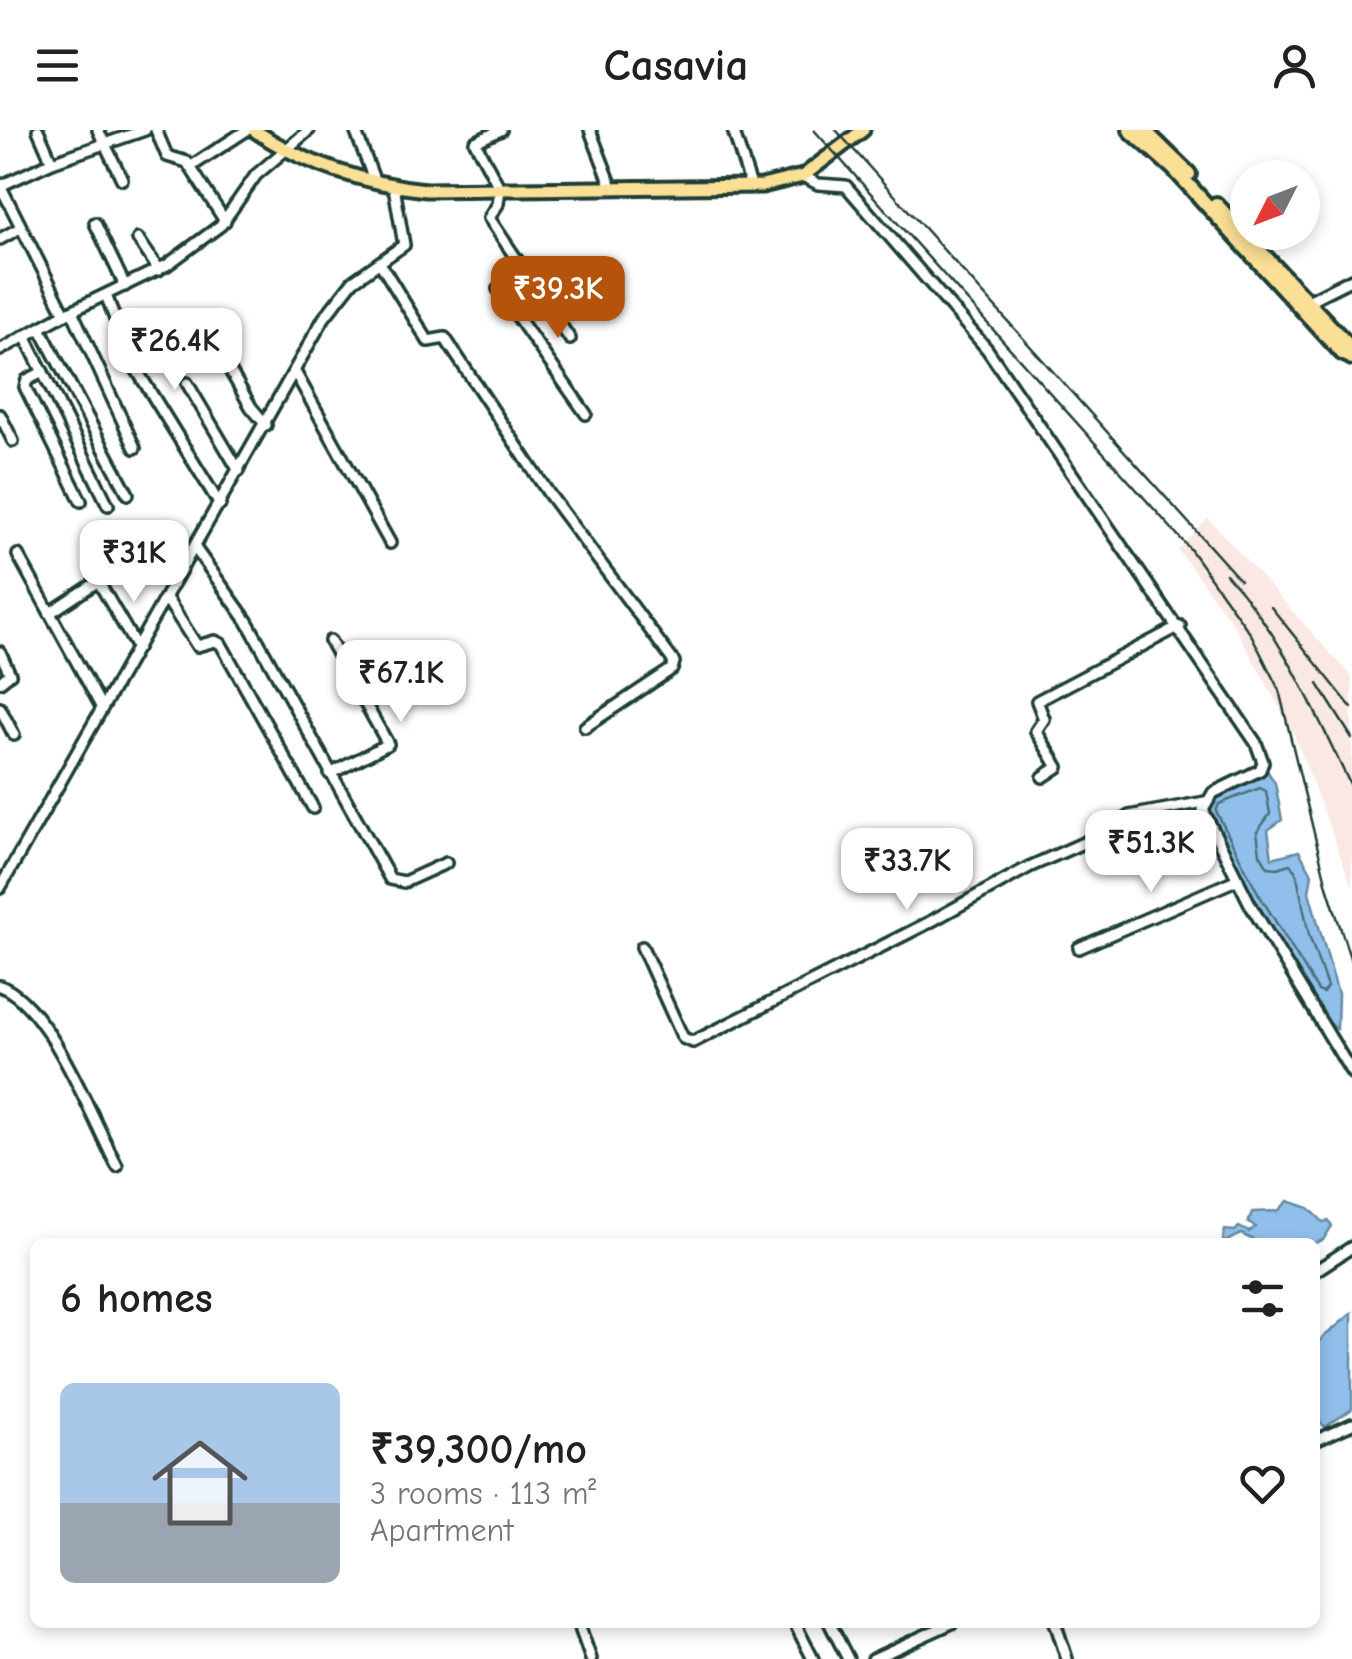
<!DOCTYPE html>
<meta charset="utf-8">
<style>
body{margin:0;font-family:"Comic Neue",sans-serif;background:#f6f6f6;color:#202124;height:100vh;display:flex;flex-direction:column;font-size:38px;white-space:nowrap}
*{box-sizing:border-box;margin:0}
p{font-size:32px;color:#757577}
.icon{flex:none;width:55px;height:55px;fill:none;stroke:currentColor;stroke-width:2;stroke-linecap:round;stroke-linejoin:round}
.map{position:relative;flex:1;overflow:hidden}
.panel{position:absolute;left:30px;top:1108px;width:1290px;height:390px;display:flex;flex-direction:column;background:#fff;border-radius:15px;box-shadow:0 5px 15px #0003}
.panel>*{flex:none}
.needle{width:65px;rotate:228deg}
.controls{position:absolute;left:1230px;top:30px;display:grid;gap:20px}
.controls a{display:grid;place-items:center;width:90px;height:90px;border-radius:50%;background:#fff;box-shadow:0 5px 15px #0003;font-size:50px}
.price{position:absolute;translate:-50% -85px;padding:0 22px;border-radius:20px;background:#fff;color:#222;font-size:32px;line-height:65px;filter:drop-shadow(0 2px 5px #0008)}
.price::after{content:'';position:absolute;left:50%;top:60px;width:30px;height:22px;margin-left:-15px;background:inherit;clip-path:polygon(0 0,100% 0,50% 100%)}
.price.active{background:#b45309;color:#fff}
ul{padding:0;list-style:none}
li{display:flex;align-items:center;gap:30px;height:250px;padding:0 30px}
li span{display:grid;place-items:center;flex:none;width:280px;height:200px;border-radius:15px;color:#555}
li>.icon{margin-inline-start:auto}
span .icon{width:120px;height:120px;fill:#fffc;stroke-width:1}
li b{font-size:42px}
h2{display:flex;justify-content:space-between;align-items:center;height:120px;padding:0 30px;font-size:42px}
header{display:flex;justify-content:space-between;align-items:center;height:130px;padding:0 30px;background:#fff;font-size:45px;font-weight:700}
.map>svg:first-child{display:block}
</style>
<header><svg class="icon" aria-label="menu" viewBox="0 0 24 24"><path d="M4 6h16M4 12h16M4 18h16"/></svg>Casavia<svg class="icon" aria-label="person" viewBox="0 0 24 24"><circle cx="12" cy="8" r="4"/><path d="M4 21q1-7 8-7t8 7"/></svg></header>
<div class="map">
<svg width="1352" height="1529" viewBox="0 0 1352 1529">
<rect width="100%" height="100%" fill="#fff"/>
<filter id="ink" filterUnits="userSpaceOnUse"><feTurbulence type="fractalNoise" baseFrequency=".01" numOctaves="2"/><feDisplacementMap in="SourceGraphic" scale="20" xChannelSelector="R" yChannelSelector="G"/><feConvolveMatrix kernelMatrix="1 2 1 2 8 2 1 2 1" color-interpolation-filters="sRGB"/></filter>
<g filter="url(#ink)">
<path fill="#fae8e4" d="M1208 388 1352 547V756L1293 602 1234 495 1178 420Z"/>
<g fill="#90bfeb" stroke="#638ba2" stroke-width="2.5">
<path d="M1268 642 1275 653 1282 690 1268 700 1272 728 1299 721 1312 744 1309 762 1338 864 1337 899C1313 882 1305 853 1289 831 1255 784 1225 728 1206 674Z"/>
<path d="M1288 1071 1309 1078 1323 1092 1329 1091 1332 1096 1323 1110 1315 1113 1258 1112 1241 1104 1226 1112 1223 1110 1225 1100 1235 1101 1239 1097 1249 1102 1256 1097 1248 1093 1253 1082 1278 1081Z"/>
<path d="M1352 1183V1279L1325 1297 1315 1286V1231L1319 1211Z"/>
</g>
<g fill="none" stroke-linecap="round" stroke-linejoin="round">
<path stroke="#4c717d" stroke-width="2.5" d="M1260 658 1266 661 1270 684 1257 702 1260 724 1268 737 1278 738 1290 734 1296 741 1309 805 1327 857 1323 863 1318 861 1257 761 1216 681 1219 674Z"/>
<defs>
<g id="minor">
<path d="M38 0 52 32"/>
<path d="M98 0 122 49"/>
<path d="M156 0 167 26 187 32 225 91"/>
<path d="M355 0 375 52"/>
<path d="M501 0 475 12 500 59 498 74 489 88 570 209"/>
<path d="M590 0 612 57"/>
<path d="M733 0 751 56"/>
<path d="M190 37 247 0"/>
<path d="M803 46 818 54 846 56 987 219 1256 613 1263 632 1260 640 1213 663 1203 680 1251 776 1352 943"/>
<path d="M0 55 65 184"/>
<path d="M0 56 52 32 145 0"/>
<path d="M95 93 125 156"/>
<path d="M0 109 20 98"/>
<path d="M138 109 159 140"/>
<path d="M380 133 428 211 445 208 549 364 674 532 672 539 585 597"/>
<path d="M498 159 586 284"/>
<path d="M106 165 130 229 220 375"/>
<path d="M1308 171 1352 149"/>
<path d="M72 181 135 318"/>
<path d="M515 184 538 165"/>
<path d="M40 198 128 364"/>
<path d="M25 206 108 375"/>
<path d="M213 211 251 277 266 295"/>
<path d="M0 220 65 184 167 135 221 95 256 45 309 0"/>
<path d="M43 242 27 250 25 257 81 371"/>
<path d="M295 242 390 413"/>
<path d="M187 253 239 341"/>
<path d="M0 285 13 311"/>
<path d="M195 418 247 491 390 749 404 752 446 733"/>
<path d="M18 425 102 578"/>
<path d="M98 451 137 518"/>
<path d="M166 468 197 516 215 511 221 514 313 678"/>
<path d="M50 483 141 423"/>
<path d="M0 522 10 544 0 552"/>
<path d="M0 578 14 605"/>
<path d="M330 644 388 614 330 511"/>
<path d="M1043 647 1058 637 1036 601 1044 589 1037 571 1180 496"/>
<path d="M0 758 324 188 353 151 404 115 394 57"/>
<path d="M642 817 683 908 693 912 928 793 1029 737 1101 705 1129 686 1205 672"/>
<path d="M1079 818 1238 749"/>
<path d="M0 856C50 875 92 989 117 1036"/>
<path d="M1315 1141 1352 1117"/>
<path d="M1315 1311 1352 1294"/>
<path d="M578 1492 591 1529"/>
<path d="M794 1492 813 1529"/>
<path d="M829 1492 848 1529"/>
<path d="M1055 1492 1067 1529"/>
<path d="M873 1529 954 1492"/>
</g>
<path id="major" d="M254 0C303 34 367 54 426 60L762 56 803 46 863 0"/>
<g id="highway">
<path d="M1130 0 1173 38 1342 223 1351 227"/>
<path d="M1144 0 1189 44"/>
<path d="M1216 74 1350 217 1352 228"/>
</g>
</defs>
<use href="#minor" stroke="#1f3d34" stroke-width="16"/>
<use href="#major" stroke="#1f3d34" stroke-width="19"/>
<use href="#highway" stroke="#1f3d34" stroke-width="20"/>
<use href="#minor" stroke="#fff" stroke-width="9"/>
<use href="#major" stroke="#fadf96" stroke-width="11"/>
<use href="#highway" stroke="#fadf96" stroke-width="12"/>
<g stroke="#1f3d34" stroke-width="2.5">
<path d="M814 0 1190 419 1252 506 1279 560 1327 756 1352 834"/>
<path d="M836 0 1240 450"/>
<path d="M1226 444C1286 510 1313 579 1352 658"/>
<path d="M1271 477 1352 578"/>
<path d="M1318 554 1352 608"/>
</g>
</g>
</g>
</svg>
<div class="controls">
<a><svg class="needle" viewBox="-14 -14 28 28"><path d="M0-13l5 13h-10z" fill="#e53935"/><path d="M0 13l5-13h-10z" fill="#757577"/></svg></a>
</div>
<b class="price active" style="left:558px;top:211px">₹39.3K</b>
<b class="price" style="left:175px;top:263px">₹26.4K</b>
<b class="price" style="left:134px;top:475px">₹31K</b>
<b class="price" style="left:401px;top:595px">₹67.1K</b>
<b class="price" style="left:1151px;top:765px">₹51.3K</b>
<b class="price" style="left:907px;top:783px">₹33.7K</b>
<section class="panel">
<h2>6 homes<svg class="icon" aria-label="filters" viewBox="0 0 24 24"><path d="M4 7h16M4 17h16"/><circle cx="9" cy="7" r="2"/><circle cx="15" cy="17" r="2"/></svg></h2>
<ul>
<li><span style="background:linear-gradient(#a9c7e8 60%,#9aa5b1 0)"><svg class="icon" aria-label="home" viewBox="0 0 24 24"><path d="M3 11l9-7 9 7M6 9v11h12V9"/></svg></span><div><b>₹39,300/mo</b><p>3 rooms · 113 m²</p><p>Apartment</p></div><svg class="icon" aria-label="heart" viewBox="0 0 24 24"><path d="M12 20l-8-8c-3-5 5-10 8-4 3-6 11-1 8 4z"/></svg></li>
</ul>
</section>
</div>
